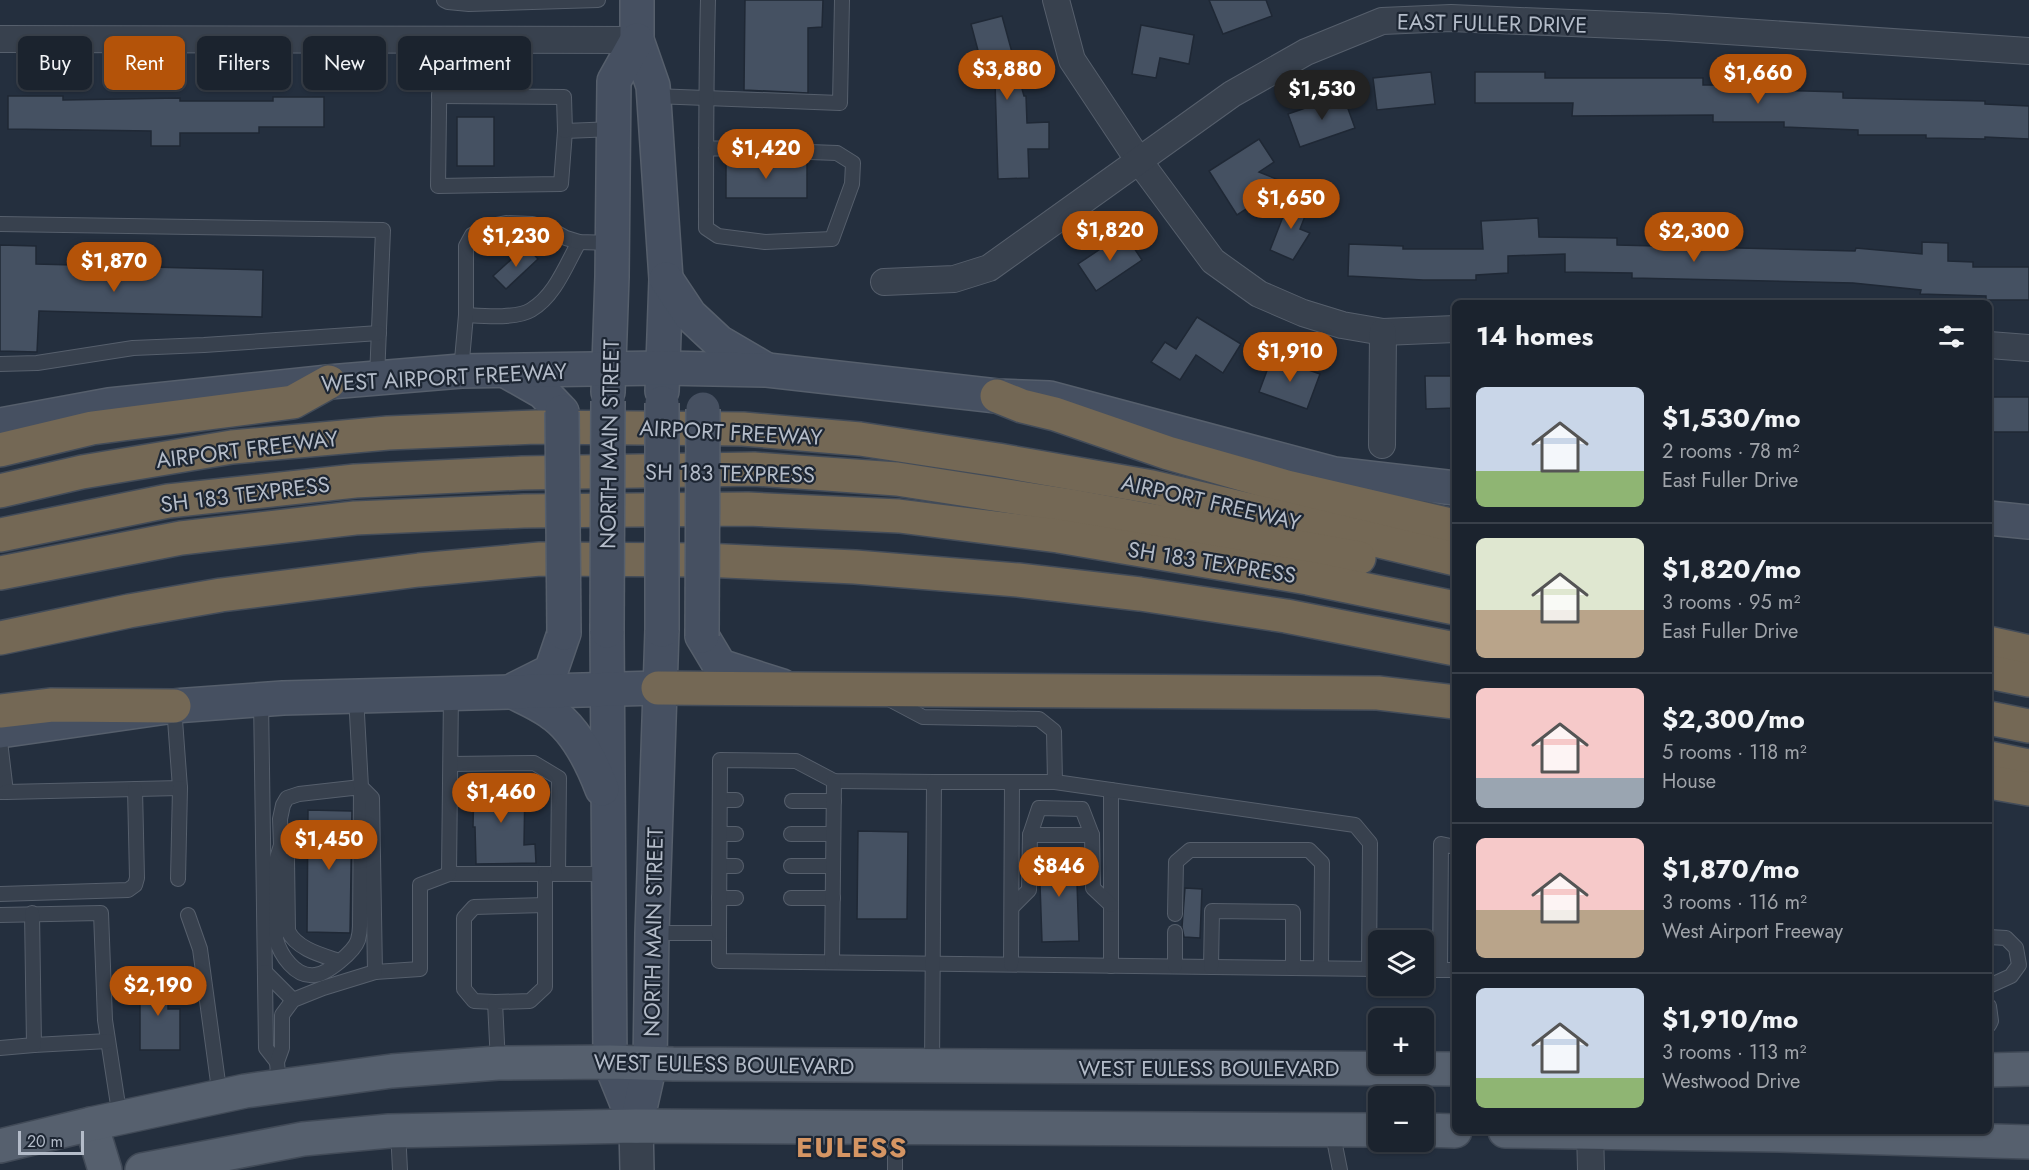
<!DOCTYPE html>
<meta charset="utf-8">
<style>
body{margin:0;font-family:Jost,sans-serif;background:#242b36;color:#f1f3f6;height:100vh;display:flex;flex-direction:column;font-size:22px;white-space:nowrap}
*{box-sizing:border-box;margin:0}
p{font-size:20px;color:#a0a4aa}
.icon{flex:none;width:33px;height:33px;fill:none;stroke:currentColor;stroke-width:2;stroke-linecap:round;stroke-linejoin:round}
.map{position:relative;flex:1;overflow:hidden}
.drawer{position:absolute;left:1452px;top:300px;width:540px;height:834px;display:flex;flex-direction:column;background:#1b232e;border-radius:9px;box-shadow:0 2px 4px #0004,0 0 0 2px #39404a}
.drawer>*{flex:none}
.top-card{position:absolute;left:18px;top:36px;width:570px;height:54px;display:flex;gap:12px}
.controls{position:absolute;left:1368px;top:930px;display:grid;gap:12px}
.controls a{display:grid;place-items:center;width:66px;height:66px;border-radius:9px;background:#1b232e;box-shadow:0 2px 4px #0004,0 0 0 2px #39404a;font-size:30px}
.scale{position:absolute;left:18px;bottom:15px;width:66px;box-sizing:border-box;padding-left:6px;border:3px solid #b4bcc9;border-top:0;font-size:16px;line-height:21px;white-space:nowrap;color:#b4bcc9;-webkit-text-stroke:4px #1d2633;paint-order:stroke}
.price{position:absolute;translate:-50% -51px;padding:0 14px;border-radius:21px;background:#b45309;color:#fff;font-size:20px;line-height:39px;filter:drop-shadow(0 2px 3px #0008)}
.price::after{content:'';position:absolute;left:50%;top:36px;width:18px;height:14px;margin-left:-9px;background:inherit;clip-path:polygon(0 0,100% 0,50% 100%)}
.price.current{background:#222;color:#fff}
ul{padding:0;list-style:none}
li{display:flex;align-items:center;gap:18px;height:150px;padding:0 24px}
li+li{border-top:2px solid #39404a}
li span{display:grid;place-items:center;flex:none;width:168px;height:120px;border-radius:9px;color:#555}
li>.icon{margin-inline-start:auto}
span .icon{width:72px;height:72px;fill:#fffc;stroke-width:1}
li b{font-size:26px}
h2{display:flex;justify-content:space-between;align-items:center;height:72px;padding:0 24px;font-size:26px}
.pill{padding:0 21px;border-radius:9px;background:#1b232e;box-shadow:0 2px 4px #0004,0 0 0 2px #39404a;font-size:21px;line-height:54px}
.pill.current{background:#b45309;color:#fff}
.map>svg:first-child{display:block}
</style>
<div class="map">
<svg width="2029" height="1170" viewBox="0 0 2029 1170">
<rect width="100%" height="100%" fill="#242f3e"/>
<g fill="#455162" stroke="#1f2835" stroke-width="1.5">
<path d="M745 0H823L822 27 808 28V93L744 90Z"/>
<path d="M1209 0H1266L1272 16 1223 34Z"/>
<path d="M1002 16 1024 96H1026L1027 123 1049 122V149H1028L1029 178 998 179 995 82 980 86 973 60 980 58 971 24Z"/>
<path d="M1141 25 1194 35 1189 64 1160 58 1156 78 1132 74Z"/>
<path d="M1431 72 1435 104 1377 110 1373 78Z"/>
<path d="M1475 72H1545V78H1703V85H1771V90L1843 92V98L1985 101V104L2029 106V139L1985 137V139L1926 138V135H1858V130L1784 127V122H1713V115L1572 116 1573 103H1475Z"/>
<path d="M1343 95 1355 128 1300 147 1288 114Z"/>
<path d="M8 96H63V100L180 98V101H273V97H324V127H259V133H180V146H151V131L8 129Z"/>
<rect x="457" y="117" width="37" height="49"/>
<path d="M1259 139 1274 162 1259 172 1286 183 1237 215 1209 171Z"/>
<rect x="726" y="162" width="81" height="36"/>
<path d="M1293 191 1307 211 1300 229 1310 233 1293 260 1270 250Z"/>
<path d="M1538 218 1539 237 1617 238V245L1855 251 1856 248 1922 254V242L1948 243V261L1973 262V267H2029V300H1986V296L1920 294 1921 290 1853 283 1632 278V273L1565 272V254L1508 256V273L1476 275V280H1423L1348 276 1349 244 1403 246V249H1483L1481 221Z"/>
<path d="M1124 233 1142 260 1096 291 1078 264Z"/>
<path d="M0 245 36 246V264L263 270 262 317 39 311 37 352 0 351Z"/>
<path d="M526 246 538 259 506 289 493 276Z"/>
<path d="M1197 317 1241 344 1223 373 1196 355 1180 380 1151 362 1165 342 1176 349Z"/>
<path d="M1272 357 1320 374 1307 409 1259 392Z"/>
<path d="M1425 376H1455V408L1426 409Z"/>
<rect x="1991" y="397" width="38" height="35"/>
<path d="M474 783H525L524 845 535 844 536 863 476 864 475 827H473Z"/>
<path d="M308 810 352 811 350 933 307 932Z"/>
<path d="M858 831 908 832 907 919H857Z"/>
<path d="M1076 854 1079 941 1042 942 1039 855Z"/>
<path d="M1185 888 1202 889 1200 938 1184 937 1182 927Z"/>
<path d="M140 979H168V1009H180V1050H140Z"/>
</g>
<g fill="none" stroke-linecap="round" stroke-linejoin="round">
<defs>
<g id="service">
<path d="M444 0 448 2 469 4 598 0"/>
<path d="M440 39 438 186 561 184 565 131 614 129"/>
<path d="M439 96 564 97 565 131"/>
<path d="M654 96 840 103 842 0"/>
<path d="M706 148 837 153 853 163 852 184 832 239 765 242 718 236 706 228C706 152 706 76 708 0"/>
<path d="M0 224 383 230 377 378"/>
<path d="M466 315C483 316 516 319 531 310 555 296 566 265 579 242"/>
<path d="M0 364 37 363 133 348 204 345 379 333"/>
<path d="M461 371 466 315V246L472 235 486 227 506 223 532 224 550 229 566 238 579 242 613 243"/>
<path d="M261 699 266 1048 277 1062"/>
<path d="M889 699 923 717 1039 719 1054 731 1055 782"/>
<path d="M0 741 6 792H0"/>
<path d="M451 764 534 763 559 778 558 874"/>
<path d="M1111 790V966"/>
<path d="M6 792 180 788 174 706"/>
<path d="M720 800H736"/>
<path d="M792 801H834"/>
<path d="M720 834H736"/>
<path d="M791 834H833"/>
<path d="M1030 835 1039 808 1082 809 1092 835"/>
<path d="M281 845 277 858 276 939C280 954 295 978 315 975 327 974 354 952 358 940 359 936 360 930 360 926L361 787 299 794 287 798 283 805 280 819 281 845 287 859 288 931C297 949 321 955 339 961"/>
<path d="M720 866H736"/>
<path d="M791 866H833"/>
<path d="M449 874H608"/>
<path d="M178 879 180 788"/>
<path d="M0 894 128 890 135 885 137 878 135 789"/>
<path d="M719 898H736"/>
<path d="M791 898H833"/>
<path d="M1012 907 1029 890 1030 835H1092L1093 888 1111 905"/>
<path d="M1175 914 1176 862 1190 850H1309L1322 863 1321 968"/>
<path d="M0 915 101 913 105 1020 120 1118"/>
<path d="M188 915 200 949 220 1097"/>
<path d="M652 933H719V961L1378 969"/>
<path d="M719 933 720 760 796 761 834 781 934 782"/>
<path d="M1989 937 2006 938 2016 948 2019 965 2011 976 1989 986"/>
<path d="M832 962 834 781"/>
<path d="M1011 964 1012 782"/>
<path d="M1175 966V932"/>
<path d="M1211 967 1212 911 1293 912V968"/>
<path d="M1424 970H1455"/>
<path d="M1440 970 1441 844 1455 847"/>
<path d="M265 972 293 1000"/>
<path d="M375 972 420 969V885L449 874 451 693"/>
<path d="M495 1002 474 1001 464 989V918L474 907 545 905"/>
<path d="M1989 1006 1991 1021 1989 1025"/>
<path d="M34 1045 108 1041"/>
<path d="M0 1048 34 1045 32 913"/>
<path d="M498 1063 495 1002 530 1001 545 987V874"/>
<path d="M932 1066 934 782H1055L1355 825 1370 843 1369 969"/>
<path d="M279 1086 277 1062 282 1048V1015L293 1000 323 988 375 972 372 798 361 787 356 696"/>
<path d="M895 1127V1170"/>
<path d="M1332 1130 1340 1170"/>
<path d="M398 1131 400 1170"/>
</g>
<g id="minor">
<path d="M1056 0 1072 60 1139 161 1213 261 1259 294 1303 313 1342 325 1383 332 1455 329"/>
<path d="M0 39 637 40"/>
<path d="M884 282 954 279 989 268 1232 94 1306 52 1382 21 1451 18 1666 27 2029 51"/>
<path d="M1989 345 2029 348"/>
<path d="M1382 445 1383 332"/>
<path d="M1590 1131 1591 1170"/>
</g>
<path id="tertiary" d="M636 1126 637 1170"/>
<g id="secondary">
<path d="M637 0V40L653 86 666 279 662 391"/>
<path d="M666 279 690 315 719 342 765 369"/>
<path d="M506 371 543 392 562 412"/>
<path d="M608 392 612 277 614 81 637 40"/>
<path d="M0 425 109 405 329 382 461 371 663 368 767 370 997 396 1049 398 1334 474 1455 488"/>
<path d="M1989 518 2029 522"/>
<path d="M607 631 610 1062 636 1126"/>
<path d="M702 636 720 666 782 686"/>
<path d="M515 689 551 671 564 633"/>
<path d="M513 692C525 698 539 704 550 712 575 728 592 763 602 789"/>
<path d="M0 731 174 706 283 698 658 688"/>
<path d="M636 1126 650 1064 652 933 662 630"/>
</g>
<g id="primary">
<path d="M1989 1070 2029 1069"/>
<path d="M91 1124 105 1170"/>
<path d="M1424 1130 1455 1131"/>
<path d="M1505 1131 1779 1135 2029 1142"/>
<path d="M0 1146 91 1124 245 1091 392 1071 498 1063 610 1062 673 1064 1455 1069"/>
<path d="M142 1170 303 1139 389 1131 636 1126 1378 1130"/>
</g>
<g id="motorway">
<path d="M997 396 1022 406 1055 414 1168 453 1287 487 1455 526"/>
<path d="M0 450 92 428 293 402 329 382"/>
<path d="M0 491 82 472 232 447 388 433 536 427 743 429 860 439 998 460 1152 487 1455 559"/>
<path d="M0 535 168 501 355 481 522 473 754 469 897 479 1071 506 1359 558"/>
<path d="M0 573 181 538 355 518 524 511 748 509 899 516 1058 536 1308 578 1455 608"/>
<path d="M0 638 129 611 221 595 419 570 540 559 703 560 855 567 1018 580 1140 594 1286 616 1455 649"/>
<path d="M1989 643 2029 652"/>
<path d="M1989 672 2029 680"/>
<path d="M658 688 1378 693 1455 702"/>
<path d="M0 711 52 705 174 706"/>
<path d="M1989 718 2029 726"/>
<path d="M1989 758 2029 766"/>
<path d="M1989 782 2029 789"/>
</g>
</defs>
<use href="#service" stroke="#565f6c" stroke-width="16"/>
<use href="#minor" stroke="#565f6c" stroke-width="28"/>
<use href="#tertiary" stroke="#565f6c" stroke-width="36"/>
<use href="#secondary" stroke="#565f6c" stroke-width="36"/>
<use href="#primary" stroke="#414a57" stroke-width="36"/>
<use href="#motorway" stroke="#434c59" stroke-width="36"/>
<use href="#service" stroke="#38414e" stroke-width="14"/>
<use href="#minor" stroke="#38414e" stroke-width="26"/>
<use href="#tertiary" stroke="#38414e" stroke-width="33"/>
<use href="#secondary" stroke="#465061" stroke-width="33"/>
<use href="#primary" stroke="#56606e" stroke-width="33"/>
<use href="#motorway" stroke="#746855" stroke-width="33"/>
<defs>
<g id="secondary-bridge">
<path d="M662 403V630"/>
<path d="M562 412 564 633"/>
<path d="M607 631 608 401"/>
<path d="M702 636 703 409"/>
</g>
</defs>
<use href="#secondary-bridge" stroke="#565f6c" stroke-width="36" stroke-linecap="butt"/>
<use href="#secondary-bridge" stroke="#465061" stroke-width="33"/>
</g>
<g text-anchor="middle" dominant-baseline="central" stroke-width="4.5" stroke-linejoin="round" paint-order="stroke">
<g font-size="22" fill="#b4bcc9" stroke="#1d2633">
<text transform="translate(1492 23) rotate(1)">EAST FULLER DRIVE</text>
<text transform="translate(444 377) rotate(-3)">WEST AIRPORT FREEWAY</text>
<text transform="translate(731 432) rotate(3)">AIRPORT FREEWAY</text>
<text transform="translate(609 444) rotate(-89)">NORTH MAIN STREET</text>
<text transform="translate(247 449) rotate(-7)">AIRPORT FREEWAY</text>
<text transform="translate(730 473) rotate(1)">SH 183 TEXPRESS</text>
<text transform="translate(245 494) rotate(-7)">SH 183 TEXPRESS</text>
<text transform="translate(1211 502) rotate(13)">AIRPORT FREEWAY</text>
<text transform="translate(1212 562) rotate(9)">SH 183 TEXPRESS</text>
<text transform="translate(653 932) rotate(-89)">NORTH MAIN STREET</text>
<text transform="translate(724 1064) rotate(1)">WEST EULESS BOULEVARD</text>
<text x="1209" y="1068">WEST EULESS BOULEVARD</text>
</g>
<g font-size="28" font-weight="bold" letter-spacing="1.5" fill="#d59563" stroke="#1d2633">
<text x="852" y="1147">EULESS</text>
</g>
</g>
</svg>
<div class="controls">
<a><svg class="icon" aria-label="layers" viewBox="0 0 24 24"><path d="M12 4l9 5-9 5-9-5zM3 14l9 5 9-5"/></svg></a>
<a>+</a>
<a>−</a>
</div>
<div class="scale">20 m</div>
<b class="price" style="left:1007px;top:101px">$3,880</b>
<b class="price" style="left:1758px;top:105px">$1,660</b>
<b class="price current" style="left:1322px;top:121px">$1,530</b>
<b class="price" style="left:766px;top:180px">$1,420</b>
<b class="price" style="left:1291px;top:230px">$1,650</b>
<b class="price" style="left:1110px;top:262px">$1,820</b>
<b class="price" style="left:1694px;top:263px">$2,300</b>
<b class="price" style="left:516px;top:268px">$1,230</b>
<b class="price" style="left:114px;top:293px">$1,870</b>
<b class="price" style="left:1290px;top:383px">$1,910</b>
<b class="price" style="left:501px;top:824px">$1,460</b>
<b class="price" style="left:329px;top:871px">$1,450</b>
<b class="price" style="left:1059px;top:898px">$846</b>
<b class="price" style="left:158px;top:1017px">$2,190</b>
<div class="top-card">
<a class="pill">Buy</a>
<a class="pill current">Rent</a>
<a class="pill">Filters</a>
<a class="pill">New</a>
<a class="pill">Apartment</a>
</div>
<section class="drawer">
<h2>14 homes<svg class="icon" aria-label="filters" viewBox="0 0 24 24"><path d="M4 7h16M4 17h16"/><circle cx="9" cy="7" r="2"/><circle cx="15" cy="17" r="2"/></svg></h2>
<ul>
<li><span style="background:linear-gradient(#c9d6e8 70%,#8fb573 0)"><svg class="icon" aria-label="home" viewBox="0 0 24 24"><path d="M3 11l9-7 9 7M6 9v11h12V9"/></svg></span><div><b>$1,530/mo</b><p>2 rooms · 78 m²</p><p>East Fuller Drive</p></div></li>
<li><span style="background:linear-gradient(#dfe7d0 60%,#b9a48a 0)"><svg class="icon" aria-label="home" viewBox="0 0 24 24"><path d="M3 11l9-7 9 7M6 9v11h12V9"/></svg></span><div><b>$1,820/mo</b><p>3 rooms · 95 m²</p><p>East Fuller Drive</p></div></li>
<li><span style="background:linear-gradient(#f6c9c9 75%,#9aa5b1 0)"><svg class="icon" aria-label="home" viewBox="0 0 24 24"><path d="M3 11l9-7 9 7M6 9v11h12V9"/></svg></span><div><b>$2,300/mo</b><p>5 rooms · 118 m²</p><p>House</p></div></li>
<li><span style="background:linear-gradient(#f6c9c9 60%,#b9a48a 0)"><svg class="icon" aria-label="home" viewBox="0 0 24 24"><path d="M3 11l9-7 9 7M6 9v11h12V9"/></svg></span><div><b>$1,870/mo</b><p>3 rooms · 116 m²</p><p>West Airport Freeway</p></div></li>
<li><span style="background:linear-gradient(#c9d6e8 75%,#8fb573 0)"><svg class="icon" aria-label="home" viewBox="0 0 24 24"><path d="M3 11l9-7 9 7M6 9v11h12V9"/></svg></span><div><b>$1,910/mo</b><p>3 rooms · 113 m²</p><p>Westwood Drive</p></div></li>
</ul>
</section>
</div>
